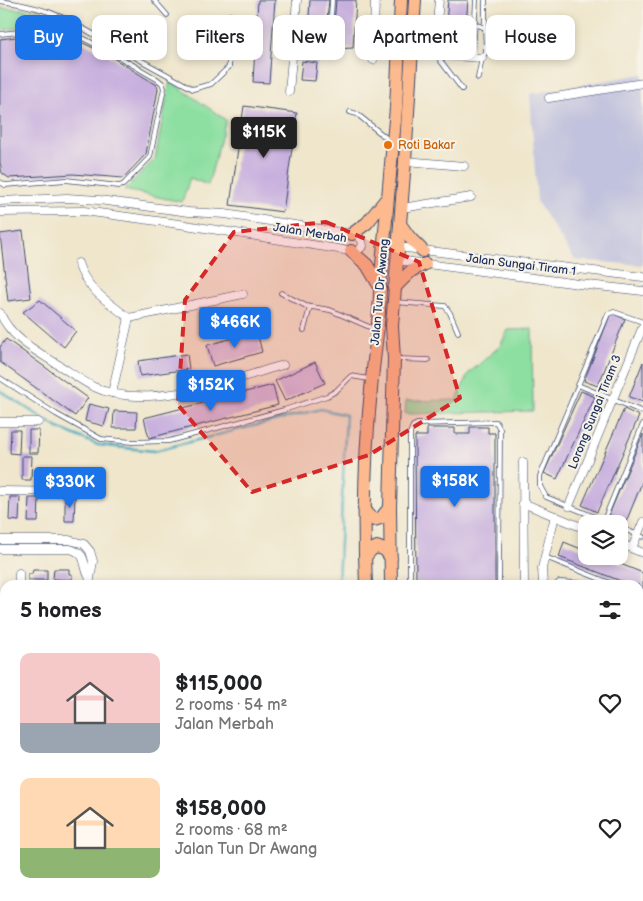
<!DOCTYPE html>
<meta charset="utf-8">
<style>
body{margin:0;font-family:"Balsamiq Sans",sans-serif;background:#f2f2f2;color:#202124;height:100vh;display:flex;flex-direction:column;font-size:19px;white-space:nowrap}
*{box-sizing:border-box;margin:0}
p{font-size:16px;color:#757577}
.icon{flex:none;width:28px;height:28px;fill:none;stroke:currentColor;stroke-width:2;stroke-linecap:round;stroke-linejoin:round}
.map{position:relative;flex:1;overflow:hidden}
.sheet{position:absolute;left:0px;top:580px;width:644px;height:321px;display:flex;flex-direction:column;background:#fff;border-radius:15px 15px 0 0;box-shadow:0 2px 8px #0003}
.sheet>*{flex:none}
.top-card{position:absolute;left:15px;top:15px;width:614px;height:45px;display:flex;gap:10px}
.buttons{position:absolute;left:578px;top:515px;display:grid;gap:10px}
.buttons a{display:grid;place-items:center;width:50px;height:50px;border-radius:10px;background:#fff;box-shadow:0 2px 8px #0003;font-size:25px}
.price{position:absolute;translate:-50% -42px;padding:0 11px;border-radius:5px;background:#1a73e8;color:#fff;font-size:16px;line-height:32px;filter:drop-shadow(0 1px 2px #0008)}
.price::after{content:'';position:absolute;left:50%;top:30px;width:15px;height:11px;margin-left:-8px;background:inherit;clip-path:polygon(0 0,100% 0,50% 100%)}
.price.current{background:#222;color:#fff}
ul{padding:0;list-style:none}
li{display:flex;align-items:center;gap:15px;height:125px;padding:0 20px}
li span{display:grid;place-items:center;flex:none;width:140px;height:100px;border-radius:10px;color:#555}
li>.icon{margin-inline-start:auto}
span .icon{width:60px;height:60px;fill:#fffc;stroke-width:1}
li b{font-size:21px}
h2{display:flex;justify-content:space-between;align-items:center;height:60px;padding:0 20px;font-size:21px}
.pill{padding:0 18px;border-radius:10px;background:#fff;box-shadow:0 2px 8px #0003;font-size:18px;line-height:45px}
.pill.current{background:#1a73e8;color:#fff}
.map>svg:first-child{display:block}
</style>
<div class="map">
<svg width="643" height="901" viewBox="0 0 643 901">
<rect width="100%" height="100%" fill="#f7f3e8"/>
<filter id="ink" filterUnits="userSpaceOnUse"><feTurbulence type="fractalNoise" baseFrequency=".02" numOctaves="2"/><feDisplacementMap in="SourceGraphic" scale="10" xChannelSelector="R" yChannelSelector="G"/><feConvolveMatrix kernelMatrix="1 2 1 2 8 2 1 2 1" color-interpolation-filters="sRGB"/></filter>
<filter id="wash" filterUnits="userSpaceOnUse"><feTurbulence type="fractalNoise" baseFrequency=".0096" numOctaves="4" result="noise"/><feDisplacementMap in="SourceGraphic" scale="20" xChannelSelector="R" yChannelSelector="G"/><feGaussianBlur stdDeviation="1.12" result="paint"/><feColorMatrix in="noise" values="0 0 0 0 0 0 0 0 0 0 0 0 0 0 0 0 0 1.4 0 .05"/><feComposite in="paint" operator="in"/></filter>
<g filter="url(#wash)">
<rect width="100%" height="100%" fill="#efe6cc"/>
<path fill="#c1c2dd" d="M643 74V265L575 260 537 202 530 94Z"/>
<g fill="#8cdfa0" stroke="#54877f">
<path d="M0 8 39 10 67 23 0 30Z"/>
<path d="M170 81 226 120 208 185 190 178 182 202 124 190 155 159Z"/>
<path d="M532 329 533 411 405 414 406 401 457 400 468 374 500 346 508 330Z"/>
</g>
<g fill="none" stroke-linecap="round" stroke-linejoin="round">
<g stroke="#3fa9bf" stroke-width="2.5">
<path d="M0 391 58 428 98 445 154 451 321 409 346 415 338 585"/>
<path d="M328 896 329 901"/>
</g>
</g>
<g id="blocks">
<g fill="#c7afde">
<path d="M258 0H275L269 83 253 82Z"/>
<path d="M310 0H329L324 50H307Z"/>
<path d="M336 0H356L353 48 332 49Z"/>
<path d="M448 0H468L464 49 444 48Z"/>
<path d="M57 32 62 33 108 55 157 85 158 89 146 154 123 178 73 174 9 178 2 173 0 162V39Z"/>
<path d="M302 61 317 63 315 81 300 80Z"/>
<path d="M244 106 297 113 283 212 230 205Z"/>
<path d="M23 231 31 298 8 301 0 234Z"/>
<path d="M40 300 76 331 64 347 23 312Z"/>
<path d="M611 313 625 319 598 386 584 381Z"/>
<path d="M257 332 262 352 213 366 207 345Z"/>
<path d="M6 339 88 398 75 416 0 362V347Z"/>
<path d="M187 354 189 369 140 376 138 361Z"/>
<path d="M315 362 325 383 285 401 275 381Z"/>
<path d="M643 362V402L629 397Z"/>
<path d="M273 385 278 405 149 438 144 418Z"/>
<path d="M581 391 595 397 557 479 544 473Z"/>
<path d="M89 404 109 409 104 426 85 421Z"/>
<path d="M624 409 639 416 597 512 582 505Z"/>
<path d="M114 411 137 412 136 428H113Z"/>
<path d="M470 427H488V433H495V585H416L415 436H427V428H455V434H470Z"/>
<path d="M11 430H20L19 454 10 453Z"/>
<path d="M29 430H39L38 453H29Z"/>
<path d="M643 434V480L626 522 609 515Z"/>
<path d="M22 456H32L31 480H22Z"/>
<path d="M10 497H20L19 521 9 520Z"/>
<path d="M65 497H75L74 521H65Z"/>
<path d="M29 498H39L38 522H28Z"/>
<path d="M564 542 586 551V556H600L643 573V590L639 588V585H631L559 557Z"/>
<path d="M54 569H69V574H72V580L53 579Z"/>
<path d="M33 570H47V580H28V574H32Z"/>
<path d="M639 644 643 645V673L639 671Z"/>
<rect x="0" y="660" width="5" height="9"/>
<path d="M5 731V740H0V732Z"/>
<path d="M639 757 643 758V783L639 781 641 776 639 774Z"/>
<rect x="0" y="788" width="5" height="35"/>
<path d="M641 842 643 843V871L639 882V844Z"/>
<rect x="0" y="848" width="5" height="15"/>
<path d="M0 882H5V896H61V901H0Z"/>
<rect x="101" y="896" width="18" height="5"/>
<rect x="145" y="896" width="106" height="5"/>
<rect x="266" y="896" width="12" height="5"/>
<path d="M419 896H514L517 901H421Z"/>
</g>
</g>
</g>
<g filter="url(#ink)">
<use href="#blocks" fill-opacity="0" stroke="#3b4a6e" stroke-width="1"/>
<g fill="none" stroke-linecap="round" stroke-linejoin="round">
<defs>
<g id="service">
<path d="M154 0 167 15"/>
<path d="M485 0V28"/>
<path d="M0 1C23 4 42 8 64 18L193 89 211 84 229 67 230 15"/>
<path d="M475 24 485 28 486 52 482 58 478 78"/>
<path d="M0 34 58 28 65 29 112 53 157 79 162 83 164 88 150 157 123 185 119 186 66 180 5 185 0 182"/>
<path d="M437 54 440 60 462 89"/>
<path d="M293 55 323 58 329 53 332 0"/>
<path d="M473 57 476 0"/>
<path d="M350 112 357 114 390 141"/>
<path d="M281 293 306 306 330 310 374 329"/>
<path d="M395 302 445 306 450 313 458 332"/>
<path d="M304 330 310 307"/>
<path d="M396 359 428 360"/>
<path d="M0 378 56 414 101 439 132 442 169 441 284 410 327 396 336 391 351 376 369 379"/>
<path d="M578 385 643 412"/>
<path d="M604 520 643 424"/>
<path d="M612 524 546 497 540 486V476L608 314 614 312 643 322"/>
<path d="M619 527 643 537"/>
<path d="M545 557 615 585"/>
<path d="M410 585V433L413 426 417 424 496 422 500 429 499 585"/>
<path d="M556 585 559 582 594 584 596 585"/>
<path d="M639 595 643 597"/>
<path d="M639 724 643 720"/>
<path d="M639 733 643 735"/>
<path d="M639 754 643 756"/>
<path d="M0 777H5"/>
<path d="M0 832H5"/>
<path d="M0 837H5"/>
<path d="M639 890 643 880"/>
<path d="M413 896 415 901"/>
<path d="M522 896 525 901"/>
<path d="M606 896 618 901"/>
<path d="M632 901 636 896"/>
</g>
<g id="minor">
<path d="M439 0 435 46 436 52 441 55 482 58"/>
<path d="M373 60 375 0"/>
<path d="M289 92 297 0"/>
<path d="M549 98 643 83"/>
<path d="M405 161 464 166"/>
<path d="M0 201 67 198 99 200 189 212 225 214 352 234 358 236 362 240 363 246 357 251H351L179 224 84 211 0 212"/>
<path d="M402 208 471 197"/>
<path d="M398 247 643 277"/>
<path d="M397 260 579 284 643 291"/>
<path d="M78 263C86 289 108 302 129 318L243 294"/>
<path d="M0 313C10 336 31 348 52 361 66 369 80 380 94 387 146 412 231 380 283 365"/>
<path d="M112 393 129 318"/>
<path d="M0 422H38"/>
<path d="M523 462 524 585"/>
<path d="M0 491 77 492"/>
<path d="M523 503 586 529"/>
<path d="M569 506 643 326"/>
<path d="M0 540H69L84 544 90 551 93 561 89 585"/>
<path d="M619 543 643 553"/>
<path d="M632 548 643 522"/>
<path d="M0 549H70C88 554 82 564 89 577"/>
<path d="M19 585V573"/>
<path d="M543 585 542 568 555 516"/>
<path d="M639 705 643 701"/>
<path d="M0 755 5 754"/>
<path d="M0 876H5"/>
<path d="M309 896 311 901"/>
<path d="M548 896 554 901"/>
<path d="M581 896 593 901"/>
<path d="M69 901 70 896"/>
<path d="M87 901V896"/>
<path d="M136 901V896"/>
<path d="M289 901 290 896"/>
</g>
<g id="primary">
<path d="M400 224 410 238 423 251"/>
<path d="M352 234 367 223 387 198"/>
<path d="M351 251 367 265 380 287"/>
<path d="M394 288 411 271 425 264"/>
<path d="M364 508 368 514 374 520 381 518 390 507"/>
<path d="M365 557 371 550 377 547 385 550 391 558"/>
<path d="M366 585C363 516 365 447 372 379 375 348 380 318 380 287L396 108 401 0"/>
<path d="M391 585 390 507 394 359 392 326 405 161 415 0"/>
<path d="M380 896 381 901"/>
<path d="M394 896 395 901"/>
</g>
</defs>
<use href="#service" stroke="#3b4a6e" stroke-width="5.5"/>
<use href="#minor" stroke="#3b4a6e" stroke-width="9"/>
<use href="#primary" stroke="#3b4a6e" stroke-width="14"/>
<use href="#service" stroke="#fff" stroke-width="4"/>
<use href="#minor" stroke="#fff" stroke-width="8"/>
<use href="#primary" stroke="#fcba8e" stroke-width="12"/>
</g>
</g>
<path fill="#d62828" fill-opacity="0.2" stroke="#d62828" stroke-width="4" stroke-dasharray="10 6" stroke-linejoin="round" d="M326 222 419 262 460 398 369 455 252 492 178 405 185 300 234 232Z"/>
<circle fill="#e8710a" stroke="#f7f3e8" stroke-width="2" cx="388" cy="145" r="5"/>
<g text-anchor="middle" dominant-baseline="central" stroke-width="4" stroke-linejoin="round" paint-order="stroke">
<g font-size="12" fill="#c56008" stroke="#f7f3e8" text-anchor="start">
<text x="398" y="145">Roti Bakar</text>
</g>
<g font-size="12" fill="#1b2f5e" stroke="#f7f3e8">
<text transform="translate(310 233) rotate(9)">Jalan Merbah</text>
<text transform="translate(521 265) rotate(7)">Jalan Sungai Tiram 1</text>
<text transform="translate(380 292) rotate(-85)">Jalan Tun Dr Awang</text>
<text transform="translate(595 412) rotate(-68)">Lorong Sungai Tiram 3</text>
</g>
</g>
</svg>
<div class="buttons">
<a><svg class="icon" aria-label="layers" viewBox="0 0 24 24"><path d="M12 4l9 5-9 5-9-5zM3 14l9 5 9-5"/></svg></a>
</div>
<b class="price current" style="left:264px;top:159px">$115K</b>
<b class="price" style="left:235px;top:349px">$466K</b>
<b class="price" style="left:211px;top:412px">$152K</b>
<b class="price" style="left:455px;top:508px">$158K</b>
<b class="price" style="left:70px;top:509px">$330K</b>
<div class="top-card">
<a class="pill current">Buy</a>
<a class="pill">Rent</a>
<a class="pill">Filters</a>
<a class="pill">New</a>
<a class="pill">Apartment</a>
<a class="pill">House</a>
</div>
<section class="sheet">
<h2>5 homes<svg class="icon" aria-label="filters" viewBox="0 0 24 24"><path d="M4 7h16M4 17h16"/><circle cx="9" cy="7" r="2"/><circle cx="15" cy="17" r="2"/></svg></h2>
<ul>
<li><span style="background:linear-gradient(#f6c9c9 70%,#9aa5b1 0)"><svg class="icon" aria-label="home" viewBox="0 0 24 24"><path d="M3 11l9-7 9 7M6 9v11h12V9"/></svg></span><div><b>$115,000</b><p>2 rooms · 54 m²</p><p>Jalan Merbah</p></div><svg class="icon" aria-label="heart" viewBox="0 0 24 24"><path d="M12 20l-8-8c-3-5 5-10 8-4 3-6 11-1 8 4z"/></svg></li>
<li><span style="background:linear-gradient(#ffd9b3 70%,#8fb573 0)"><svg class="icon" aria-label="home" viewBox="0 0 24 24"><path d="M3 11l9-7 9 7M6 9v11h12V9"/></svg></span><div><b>$158,000</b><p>2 rooms · 68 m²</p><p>Jalan Tun Dr Awang</p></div><svg class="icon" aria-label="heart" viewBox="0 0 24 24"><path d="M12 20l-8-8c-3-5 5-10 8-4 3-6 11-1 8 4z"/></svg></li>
</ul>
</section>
</div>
